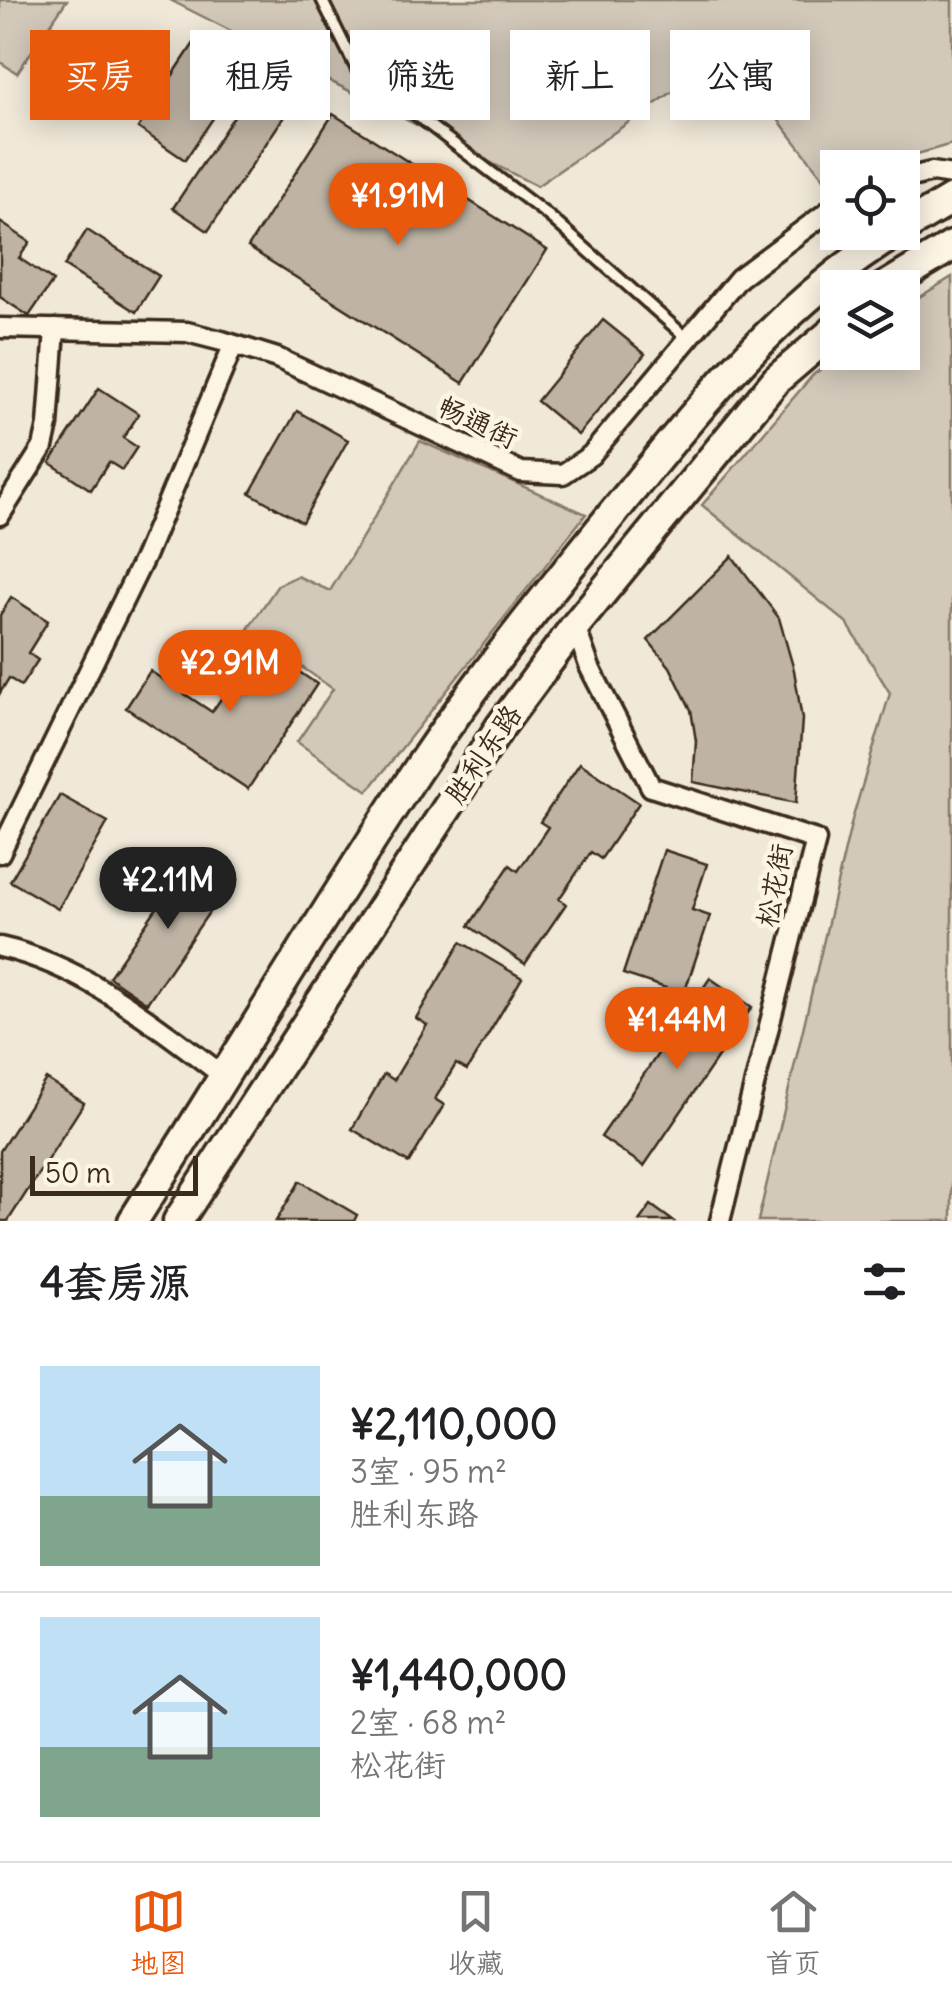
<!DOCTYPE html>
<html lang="zh">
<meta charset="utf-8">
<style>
body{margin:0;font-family:Delius,"LXGW WenKai TC",sans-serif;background:#f2f2f2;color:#202124;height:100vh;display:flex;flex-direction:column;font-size:38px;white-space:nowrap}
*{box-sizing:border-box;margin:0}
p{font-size:32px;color:#757577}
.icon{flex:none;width:55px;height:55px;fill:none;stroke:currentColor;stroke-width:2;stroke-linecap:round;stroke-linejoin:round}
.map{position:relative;height:1221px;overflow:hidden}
.sheet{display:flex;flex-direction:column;background:#fff;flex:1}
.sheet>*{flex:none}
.top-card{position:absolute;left:30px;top:30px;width:892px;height:90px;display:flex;gap:20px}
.tools{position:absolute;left:820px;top:150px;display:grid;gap:20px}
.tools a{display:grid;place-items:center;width:100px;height:100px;border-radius:0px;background:#fff;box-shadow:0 5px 25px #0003;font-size:50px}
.scale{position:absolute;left:30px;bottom:25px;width:168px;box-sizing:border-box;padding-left:10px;border:5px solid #3b2a1e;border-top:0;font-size:28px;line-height:35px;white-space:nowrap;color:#3b2a1e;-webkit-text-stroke:8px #fcf5e5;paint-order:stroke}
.price{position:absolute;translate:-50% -85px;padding:0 22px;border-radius:35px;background:#ea580c;color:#fff;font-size:32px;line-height:65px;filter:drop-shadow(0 2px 5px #0008)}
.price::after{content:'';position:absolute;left:50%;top:60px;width:30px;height:22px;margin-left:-15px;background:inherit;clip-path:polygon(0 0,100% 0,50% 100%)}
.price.selected{background:#222;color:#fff}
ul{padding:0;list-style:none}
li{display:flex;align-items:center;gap:30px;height:250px;padding:0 40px}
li+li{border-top:2px solid #e0e0e0}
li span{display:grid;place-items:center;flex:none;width:280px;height:200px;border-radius:0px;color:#555}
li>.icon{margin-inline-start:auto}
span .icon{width:120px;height:120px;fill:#fffc;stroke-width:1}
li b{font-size:42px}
h2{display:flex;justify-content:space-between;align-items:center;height:120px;padding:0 40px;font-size:42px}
.tag{padding:0 35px;border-radius:0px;background:#fff;box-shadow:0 5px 25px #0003;font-size:35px;line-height:90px}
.tag.selected{background:#ea580c;color:#fff}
.dock{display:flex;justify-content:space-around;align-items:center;height:140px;border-top:2px solid #e0e0e0;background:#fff;font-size:28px;color:#757577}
.dock a{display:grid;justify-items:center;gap:5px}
.dock .selected{color:#ea580c}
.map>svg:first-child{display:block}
</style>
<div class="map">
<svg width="952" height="1221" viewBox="0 0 952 1221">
<rect width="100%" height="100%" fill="#f0e9d9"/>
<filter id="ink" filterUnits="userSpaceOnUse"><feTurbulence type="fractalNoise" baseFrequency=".01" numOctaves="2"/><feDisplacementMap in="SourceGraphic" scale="20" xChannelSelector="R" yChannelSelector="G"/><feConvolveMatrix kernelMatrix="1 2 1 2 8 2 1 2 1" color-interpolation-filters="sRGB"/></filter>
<g filter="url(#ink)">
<g fill="#d2c9ba" stroke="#867a6c" stroke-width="2.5">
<path d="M0 0H67L17 73 0 62Z"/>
<path d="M170 0H952V144L872 167 838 168 837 178 826 181 727 54 537 186Z"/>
<path d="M952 277V1221H758L852 820 890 693 847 623 702 505 813 375 842 353 902 352 903 307Z"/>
<path d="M420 441 586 514 368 791 297 742 333 689 248 629 278 585 297 576 330 591Z"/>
</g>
<g fill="#beb3a4" stroke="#3b2a1e" stroke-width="2.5">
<path d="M196 40 244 72 185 160 138 128Z"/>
<path d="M270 62 305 85 208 231 173 208Z"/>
<path d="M333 114 547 250 463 383 248 247Z"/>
<path d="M0 222 30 242 19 258 53 281 29 316 0 297Z"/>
<path d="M87 230 159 276 136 312 64 266Z"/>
<path d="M603 320 645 354 578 435 537 401Z"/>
<path d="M99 388 139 414 123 438 137 447 122 470 109 462 91 490 50 463Z"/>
<path d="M297 411 348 440 302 522 250 493Z"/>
<path d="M732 556 779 618 794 670 802 719 796 803 693 782 696 741 691 710 670 667 648 640Z"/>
<path d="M11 597 48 621 28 653 38 660 21 686 9 678 0 693V615Z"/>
<path d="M258 644 317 684 248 789 126 708 150 671 212 712Z"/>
<path d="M580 763 639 803 601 859 591 852 559 899 566 904 525 964 469 926 510 865 518 871 548 827 540 822Z"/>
<path d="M60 795 108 822 58 909 10 881Z"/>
<path d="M664 850 707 864 692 910 710 916 684 994 623 974Z"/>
<path d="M190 860 227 886 147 1003 109 977Z"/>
<path d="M461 942 522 978 467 1070 456 1064 435 1099 444 1105 409 1163 352 1129 384 1074 394 1080 427 1025 416 1018Z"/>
<path d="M710 978 752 1007 644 1166 601 1137Z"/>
<path d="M46 1079 84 1103 8 1221H0V1151Z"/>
<path d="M300 1181 357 1215 354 1221H276Z"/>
<path d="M651 1205 673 1221H639Z"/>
</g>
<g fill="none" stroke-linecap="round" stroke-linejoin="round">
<defs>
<path id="lane" d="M322 0 357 70 550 217 688 339"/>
<g id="street">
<path d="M902 179 932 172 952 175"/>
<path d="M0 328 187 332 222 341 277 358 521 472 563 474 591 455 739 278 838 204"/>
<path d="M0 515 43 447 48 425 55 329"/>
<path d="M575 626 590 668 651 787 816 840 720 1221"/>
<path d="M0 853 145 556 233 346"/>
<path d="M0 947C85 966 157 1026 225 1077"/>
</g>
<g id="primary">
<path d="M902 229 952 199"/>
<path d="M883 288 952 246"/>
<path d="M133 1221C228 1072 319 920 416 772 477 680 548 593 618 507 701 405 782 302 897 232"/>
<path d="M178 1221 500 727 575 626 776 380 838 327"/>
</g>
</defs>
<use href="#lane" stroke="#3b2a1e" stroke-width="16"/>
<use href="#street" stroke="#3b2a1e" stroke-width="25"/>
<use href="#primary" stroke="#3b2a1e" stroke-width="35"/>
<use href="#lane" stroke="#fcf5e5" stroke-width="9"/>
<use href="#street" stroke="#fcf5e5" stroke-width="18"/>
<use href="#primary" stroke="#fcf5e5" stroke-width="28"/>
</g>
</g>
<g text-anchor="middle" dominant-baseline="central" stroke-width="9" stroke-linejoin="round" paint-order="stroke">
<g font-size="28" fill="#3b2a1e" stroke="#fcf5e5">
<text transform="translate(478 422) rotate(25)">畅通街</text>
<text transform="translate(483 754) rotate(-56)">胜利东路</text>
<text transform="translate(774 885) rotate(-79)">松花街</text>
</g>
</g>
</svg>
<div class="tools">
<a><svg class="icon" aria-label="locate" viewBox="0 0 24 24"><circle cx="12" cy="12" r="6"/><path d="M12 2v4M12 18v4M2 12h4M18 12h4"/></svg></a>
<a><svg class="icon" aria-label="layers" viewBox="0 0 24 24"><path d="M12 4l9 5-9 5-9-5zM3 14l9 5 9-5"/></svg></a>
</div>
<div class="scale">50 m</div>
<b class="price" style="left:398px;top:248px">¥1.91M</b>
<b class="price" style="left:230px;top:715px">¥2.91M</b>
<b class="price selected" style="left:168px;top:932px">¥2.11M</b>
<b class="price" style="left:677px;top:1072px">¥1.44M</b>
<div class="top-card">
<a class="tag selected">买房</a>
<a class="tag">租房</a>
<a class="tag">筛选</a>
<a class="tag">新上</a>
<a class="tag">公寓</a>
</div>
</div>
<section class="sheet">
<h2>4套房源<svg class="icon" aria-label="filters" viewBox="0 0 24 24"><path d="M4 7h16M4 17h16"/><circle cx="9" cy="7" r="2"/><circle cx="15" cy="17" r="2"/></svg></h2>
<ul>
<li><span style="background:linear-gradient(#bfe0f5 65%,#7fa58c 0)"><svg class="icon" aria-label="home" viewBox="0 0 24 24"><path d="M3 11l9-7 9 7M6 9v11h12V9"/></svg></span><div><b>¥2,110,000</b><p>3室 · 95 m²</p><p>胜利东路</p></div></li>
<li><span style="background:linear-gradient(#bfe0f5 65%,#7fa58c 0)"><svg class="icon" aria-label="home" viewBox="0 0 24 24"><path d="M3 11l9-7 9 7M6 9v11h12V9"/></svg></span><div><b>¥1,440,000</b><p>2室 · 68 m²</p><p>松花街</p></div></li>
</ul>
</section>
<nav class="dock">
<a class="selected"><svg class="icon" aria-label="map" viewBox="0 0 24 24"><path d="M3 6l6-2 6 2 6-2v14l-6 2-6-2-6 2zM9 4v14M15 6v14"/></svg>地图</a>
<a><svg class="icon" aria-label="saved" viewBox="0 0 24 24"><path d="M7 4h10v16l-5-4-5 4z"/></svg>收藏</a>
<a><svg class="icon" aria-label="home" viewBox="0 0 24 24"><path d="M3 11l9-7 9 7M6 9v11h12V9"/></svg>首页</a>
</nav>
